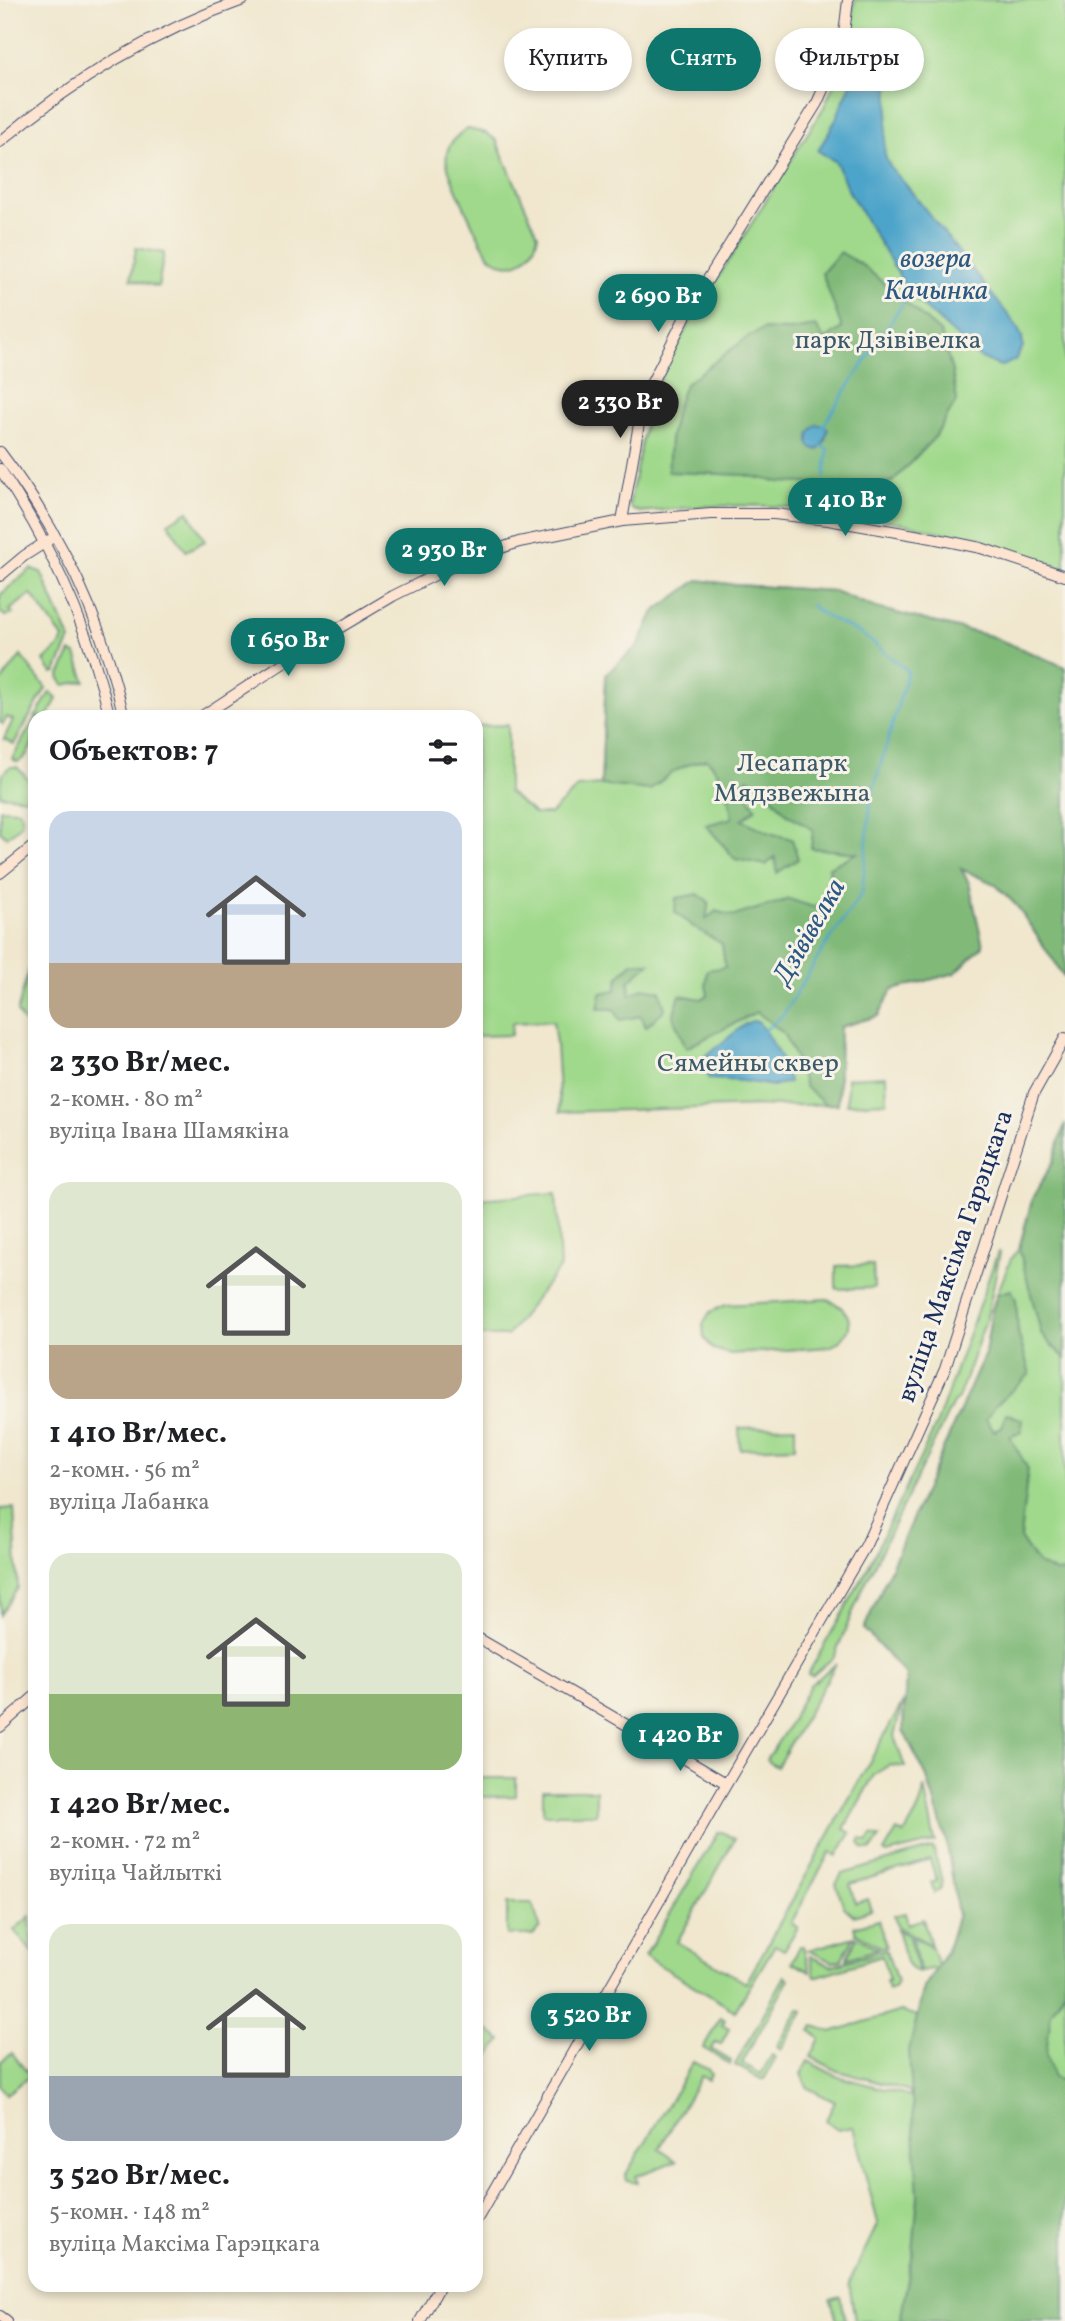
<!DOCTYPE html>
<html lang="ru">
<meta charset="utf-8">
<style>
body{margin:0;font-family:Vollkorn,serif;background:#f6f6f6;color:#202124;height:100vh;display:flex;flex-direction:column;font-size:26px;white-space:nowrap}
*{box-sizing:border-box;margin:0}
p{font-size:23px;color:#757577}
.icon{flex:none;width:38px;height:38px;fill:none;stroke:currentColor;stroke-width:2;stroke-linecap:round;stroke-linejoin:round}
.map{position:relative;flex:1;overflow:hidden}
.sheet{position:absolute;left:28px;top:710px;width:455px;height:1582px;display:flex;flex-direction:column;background:#fff;border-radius:21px;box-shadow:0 4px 10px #0003}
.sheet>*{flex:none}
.top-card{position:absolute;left:504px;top:28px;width:455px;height:63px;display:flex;gap:14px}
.price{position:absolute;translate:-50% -60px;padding:0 16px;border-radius:24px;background:#0f766e;color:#fff;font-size:23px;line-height:46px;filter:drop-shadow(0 2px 4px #0008)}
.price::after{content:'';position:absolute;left:50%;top:42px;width:21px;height:16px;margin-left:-10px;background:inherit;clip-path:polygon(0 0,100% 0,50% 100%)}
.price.active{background:#222;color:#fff}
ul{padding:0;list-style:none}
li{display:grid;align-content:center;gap:14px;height:371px;padding:0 21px}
li span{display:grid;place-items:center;height:217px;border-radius:21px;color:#555}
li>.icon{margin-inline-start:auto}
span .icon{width:126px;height:126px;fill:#fffc;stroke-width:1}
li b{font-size:30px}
h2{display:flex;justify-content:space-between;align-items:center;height:84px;padding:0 21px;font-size:30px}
.tag{padding:0 24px;border-radius:32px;background:#fff;box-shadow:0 4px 10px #0003;font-size:24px;line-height:63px}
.tag.active{background:#0f766e;color:#fff}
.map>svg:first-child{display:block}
</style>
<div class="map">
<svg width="1065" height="2321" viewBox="0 0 1065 2321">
<rect width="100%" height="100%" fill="#f7f3e8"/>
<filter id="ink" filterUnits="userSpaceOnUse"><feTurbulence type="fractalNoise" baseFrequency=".0143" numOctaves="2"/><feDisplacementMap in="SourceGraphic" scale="14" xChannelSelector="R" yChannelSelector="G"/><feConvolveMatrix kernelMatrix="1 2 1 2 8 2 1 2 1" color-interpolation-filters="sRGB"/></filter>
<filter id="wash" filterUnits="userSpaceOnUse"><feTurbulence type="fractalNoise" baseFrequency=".00686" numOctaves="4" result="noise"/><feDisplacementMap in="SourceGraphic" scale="28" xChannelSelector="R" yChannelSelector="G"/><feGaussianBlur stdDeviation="1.57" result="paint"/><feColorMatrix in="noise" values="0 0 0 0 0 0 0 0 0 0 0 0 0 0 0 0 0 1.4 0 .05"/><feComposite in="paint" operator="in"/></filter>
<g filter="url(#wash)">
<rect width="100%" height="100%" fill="#f0e7ce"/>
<g fill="#a0d98c" stroke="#5e8475" stroke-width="2">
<path d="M855 0H1065V569C954 531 833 501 715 506 690 507 665 510 640 512L633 510 629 506 649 404 667 364 688 326 824 107 845 58Z"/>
<path d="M468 129 486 133 496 140 538 235C533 258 513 275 491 257 483 251 449 175 447 163 444 148 455 135 468 129Z"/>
<path d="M136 248 164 253 158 287 131 279Z"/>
<path d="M188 511 205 541 186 551 168 523Z"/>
<path d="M31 569 41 572 70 639 56 672 52 673 44 661 60 646 63 638 31 594 10 610 13 614 5 616 0 612V595Z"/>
<path d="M698 580 737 585 834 591 876 608 990 636 1065 667V978L1017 906 995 884 961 869 969 883 983 946 955 973 892 990 878 1016 840 1027 838 1104 560 1112 556 1044 553 1021 512 1023 511 1035 476 1036V726L508 725V792L535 814H550L578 787 601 785 606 674 638 646 654 612Z"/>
<path d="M71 652 76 654 85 681 64 685 59 677Z"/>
<path d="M21 656 46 688 14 744 4 739 13 720 7 717 3 724 0 722V683Z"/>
<path d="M50 692 57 699 47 717 35 718Z"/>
<path d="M35 718C35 734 34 753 18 762L12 759Z"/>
<path d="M10 767H17L35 787V799L0 795C0 784 0 773 10 767Z"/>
<path d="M0 809 18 810 22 815 21 825 7 837 0 831Z"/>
<path d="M29 969 35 970V1040L17 1012Z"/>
<path d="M886 1076 887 1102 847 1104V1078Z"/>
<path d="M1065 1124V2321H855L849 2283 878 2223 853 2127 838 2130 826 2120 835 2102 808 2088 801 2074 808 2061 836 2076 910 2096V2091L838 2071 811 2057 820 2038 811 2031 814 2026 831 2032 901 2011 917 2016 924 1988 936 1968 920 1971 911 1936 932 1948 938 1965 947 1950 958 1914 947 1844 927 1777 903 1730 906 1675 864 1629 985 1354 992 1310 997 1294 1011 1259 1019 1248 1033 1197 1053 1162Z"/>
<path d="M556 1193 560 1267 507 1336H476V1199Z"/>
<path d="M998 1252 1000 1253 987 1317 958 1399 953 1403 861 1592 834 1657 812 1676 808 1674 867 1570 937 1423Z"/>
<path d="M873 1265 874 1288 836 1289V1266Z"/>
<path d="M827 1299C854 1311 858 1332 830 1347L730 1354 713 1349 704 1338 703 1324 710 1312 726 1305Z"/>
<path d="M795 1426V1447L740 1449 739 1428Z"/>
<path d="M14 1508 18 1588 0 1615V1509Z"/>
<path d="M836 1664 777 1767 766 1760 786 1730 810 1685Z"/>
<path d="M903 1702 894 1736 905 1767 889 1765 874 1775 844 1829 851 1833 837 1856 830 1852 791 1923 798 1927 784 1950 775 1945 735 2011 645 1956 718 1832H722L735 1839 677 1942 746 1983Z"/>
<path d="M476 1778H516V1796L476 1797Z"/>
<path d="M924 1787 935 1842 887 1854 884 1852 897 1830 904 1834C913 1819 923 1805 924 1787Z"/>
<rect x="543" y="1790" width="53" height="24"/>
<path d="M872 1835 880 1838 871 1850 863 1849 859 1843 861 1839 868 1842Z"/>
<path d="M933 1848 942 1880 941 1888 934 1893 931 1883 937 1881 930 1860 850 1884 855 1903 868 1899 872 1910 854 1916 844 1907 836 1884 842 1874Z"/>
<path d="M507 1903H532L540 1927 533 1935H507Z"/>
<path d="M905 1913 908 1924 923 1919 931 1945 897 1926 894 1916Z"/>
<path d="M30 1916 32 1952 14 1930Z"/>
<path d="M878 1920 886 1947 882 1948 856 1933 854 1927Z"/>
<path d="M897 1929 908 1935 919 1972 911 1969 906 1962Z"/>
<path d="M854 1937 841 1960 832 1962 808 1950Z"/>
<path d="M857 1937 878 1949 846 1959Z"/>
<path d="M800 1946H803L810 1972 792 1962Z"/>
<path d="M886 1950 897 1981 894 1988 888 1990 886 1981 889 1980 882 1956 815 1977 810 1956 831 1966Z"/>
<path d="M785 1976 789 1979 742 2063 761 2074 772 2055 776 2058 764 2079H761L735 2065Z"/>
<path d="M799 2009 803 2011 781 2050 777 2047Z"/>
<path d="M721 2017 725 2020 722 2025 729 2029 721 2044 715 2042 711 2049 731 2061 730 2064 703 2048Z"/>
<path d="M488 2030 501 2040 476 2073V2046Z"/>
<path d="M12 2053 30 2076 6 2094 0 2086V2062Z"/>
<path d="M693 2062 708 2069 711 2074 708 2080 701 2076 659 2149 676 2161 636 2176 638 2183 626 2181 625 2176Z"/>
<path d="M840 2297 846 2319 837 2321 831 2300Z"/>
</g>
<g fill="#80b978" stroke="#4e746b" stroke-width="2">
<path d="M840 252 865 267 941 333 952 371 957 400 935 437 892 482 870 486 779 482 744 475 668 472 670 439 676 409 685 384 748 337 764 329 790 330 816 326 825 340 842 328 822 273Z"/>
<path d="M698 580 737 585 834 591 876 608 990 636 1065 667V978L1017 906 995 884 961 869 969 883 983 946 955 973 892 990 878 1016 840 1027 838 1104H825L805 1087 795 1057 783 1033 757 1012 686 1048 673 1016 680 995 701 999 708 995 706 985 707 970 725 967 722 944 692 926 675 912 676 898 698 894 709 902 706 919 716 911 734 916 789 899 813 907 823 901 831 891 829 867 857 853 811 848 813 830 786 813 761 784 747 778 745 792 756 808 742 820 770 833 792 839 798 859 777 873 775 857 766 865 735 859 706 825 732 818C729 794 724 777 707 759 684 764 668 774 650 790L601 785 606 674 638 646 654 612Z"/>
<path d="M633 962 650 963 629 981 630 995 643 988 660 991 665 1009 646 1027 641 1016 620 1020 614 1009H598L601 993 616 990 619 976Z"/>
<path d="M1065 1124V1358L1042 1336 1019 1249 1033 1197 1053 1162Z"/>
<path d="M1011 1290 1016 1299 1018 1332 1030 1374 996 1405 986 1419 994 1431 1002 1428 1006 1413 1023 1420 1021 1432 1010 1437 1028 1469 1020 1538 1038 1564 1054 1572 1065 1573V1990L1051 2013 1046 2055 1054 2078 1065 2082V2321H900L913 2252 918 2196 909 2050 924 1988 947 1951 958 1914 947 1844 927 1777 903 1730 906 1675 864 1629 985 1354 992 1310 997 1294Z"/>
</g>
<g fill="#4da4ca" stroke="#346a94" stroke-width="2">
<path d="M866 49C898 70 888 99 886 133 885 140 884 148 885 155 888 168 899 176 907 186L1016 325 1022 337 1023 347 1015 360 1003 366 997 365 979 357 911 295 849 192 836 162 818 151 835 121Z"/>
<path d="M816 425H824L828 429 824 443 818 450 810 447C807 438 810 430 816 425Z"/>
<path d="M752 1021H758C768 1036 788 1066 789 1082L773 1086 742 1081 709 1079 702 1059 745 1024Z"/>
</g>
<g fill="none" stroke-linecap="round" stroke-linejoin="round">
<g stroke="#4da4ca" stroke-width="2.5">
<path d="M823 426 903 303 911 295"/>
<path d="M818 445 828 449 825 476"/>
<path d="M764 1031 783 1015 822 951 862 893 871 798 908 671C893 660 879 647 864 636 846 624 827 621 811 605"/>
</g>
</g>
</g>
<g filter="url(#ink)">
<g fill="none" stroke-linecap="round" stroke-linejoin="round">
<defs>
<g id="secondary">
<path d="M0 142C73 80 152 32 243 0"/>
<path d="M0 452C60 531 103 620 124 718"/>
<path d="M0 469C51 545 89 628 110 718"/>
<path d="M622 521 640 418 650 386 687 313 817 103 838 56 844 34 848 0"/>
<path d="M0 576 24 556 49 540"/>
<path d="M199 718 319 640 393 596 463 561 519 542 622 521 711 514H774L828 520 932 538 981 548 1065 576"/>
<path d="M0 873 35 845"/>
<path d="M476 1637 726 1783"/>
<path d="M0 1727 35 1696"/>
<path d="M476 2221 716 1802 866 1545 945 1369 1034 1093 1065 1038"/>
<path d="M0 2316 7 2321"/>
<path d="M420 2321 440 2286"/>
</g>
</defs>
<use href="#secondary" stroke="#3b4b6f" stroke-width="12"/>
<use href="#secondary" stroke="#fde4d1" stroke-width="10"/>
</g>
</g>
<g text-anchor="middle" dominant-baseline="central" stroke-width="6" stroke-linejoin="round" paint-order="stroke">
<g font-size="26" fill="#3c5a6a" stroke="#f7f3e8">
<text x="888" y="341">парк Дзівівелка</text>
<text x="792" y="764">Лесапарк<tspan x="792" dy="30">Мядзвежына</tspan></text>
<text x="748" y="1064">Сямейны сквер</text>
</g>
<g font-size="26" fill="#1b2f5e" stroke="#f7f3e8">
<text transform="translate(956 1256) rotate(-71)">вуліца Максіма Гарэцкага</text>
</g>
<g font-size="28" font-style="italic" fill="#2c5884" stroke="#f7f3e8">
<text x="936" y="259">возера<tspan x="936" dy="32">Качынка</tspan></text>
<text transform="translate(810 932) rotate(-60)">Дзівівелка</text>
</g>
</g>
</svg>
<b class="price" style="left:658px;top:334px">2 690 Br</b>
<b class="price active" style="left:620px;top:440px">2 330 Br</b>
<b class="price" style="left:845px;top:538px">1 410 Br</b>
<b class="price" style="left:444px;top:588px">2 930 Br</b>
<b class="price" style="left:288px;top:678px">1 650 Br</b>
<b class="price" style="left:680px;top:1773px">1 420 Br</b>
<b class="price" style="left:589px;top:2053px">3 520 Br</b>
<div class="top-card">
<a class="tag">Купить</a>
<a class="tag active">Снять</a>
<a class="tag">Фильтры</a>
</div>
<section class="sheet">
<h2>Объектов: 7<svg class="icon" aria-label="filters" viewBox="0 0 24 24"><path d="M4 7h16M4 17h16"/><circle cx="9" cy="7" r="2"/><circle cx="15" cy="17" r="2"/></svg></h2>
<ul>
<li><span style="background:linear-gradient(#c9d6e8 70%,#b9a48a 0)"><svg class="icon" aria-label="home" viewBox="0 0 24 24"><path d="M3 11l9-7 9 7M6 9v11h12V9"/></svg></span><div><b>2 330 Br/мес.</b><p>2-комн. · 80 m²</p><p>вуліца Івана Шамякіна</p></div></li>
<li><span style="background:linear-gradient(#dfe7d0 75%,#b9a48a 0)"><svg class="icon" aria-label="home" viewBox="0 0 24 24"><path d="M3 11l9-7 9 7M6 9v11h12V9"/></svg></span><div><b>1 410 Br/мес.</b><p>2-комн. · 56 m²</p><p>вуліца Лабанка</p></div></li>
<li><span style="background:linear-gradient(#dfe7d0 65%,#8fb573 0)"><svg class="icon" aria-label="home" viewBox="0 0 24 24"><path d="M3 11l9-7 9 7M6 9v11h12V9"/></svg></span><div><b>1 420 Br/мес.</b><p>2-комн. · 72 m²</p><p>вуліца Чайлыткі</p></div></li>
<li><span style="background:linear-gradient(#dfe7d0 70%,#9aa5b1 0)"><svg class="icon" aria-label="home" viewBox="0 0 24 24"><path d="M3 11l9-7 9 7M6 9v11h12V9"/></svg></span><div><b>3 520 Br/мес.</b><p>5-комн. · 148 m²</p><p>вуліца Максіма Гарэцкага</p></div></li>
</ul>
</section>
</div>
